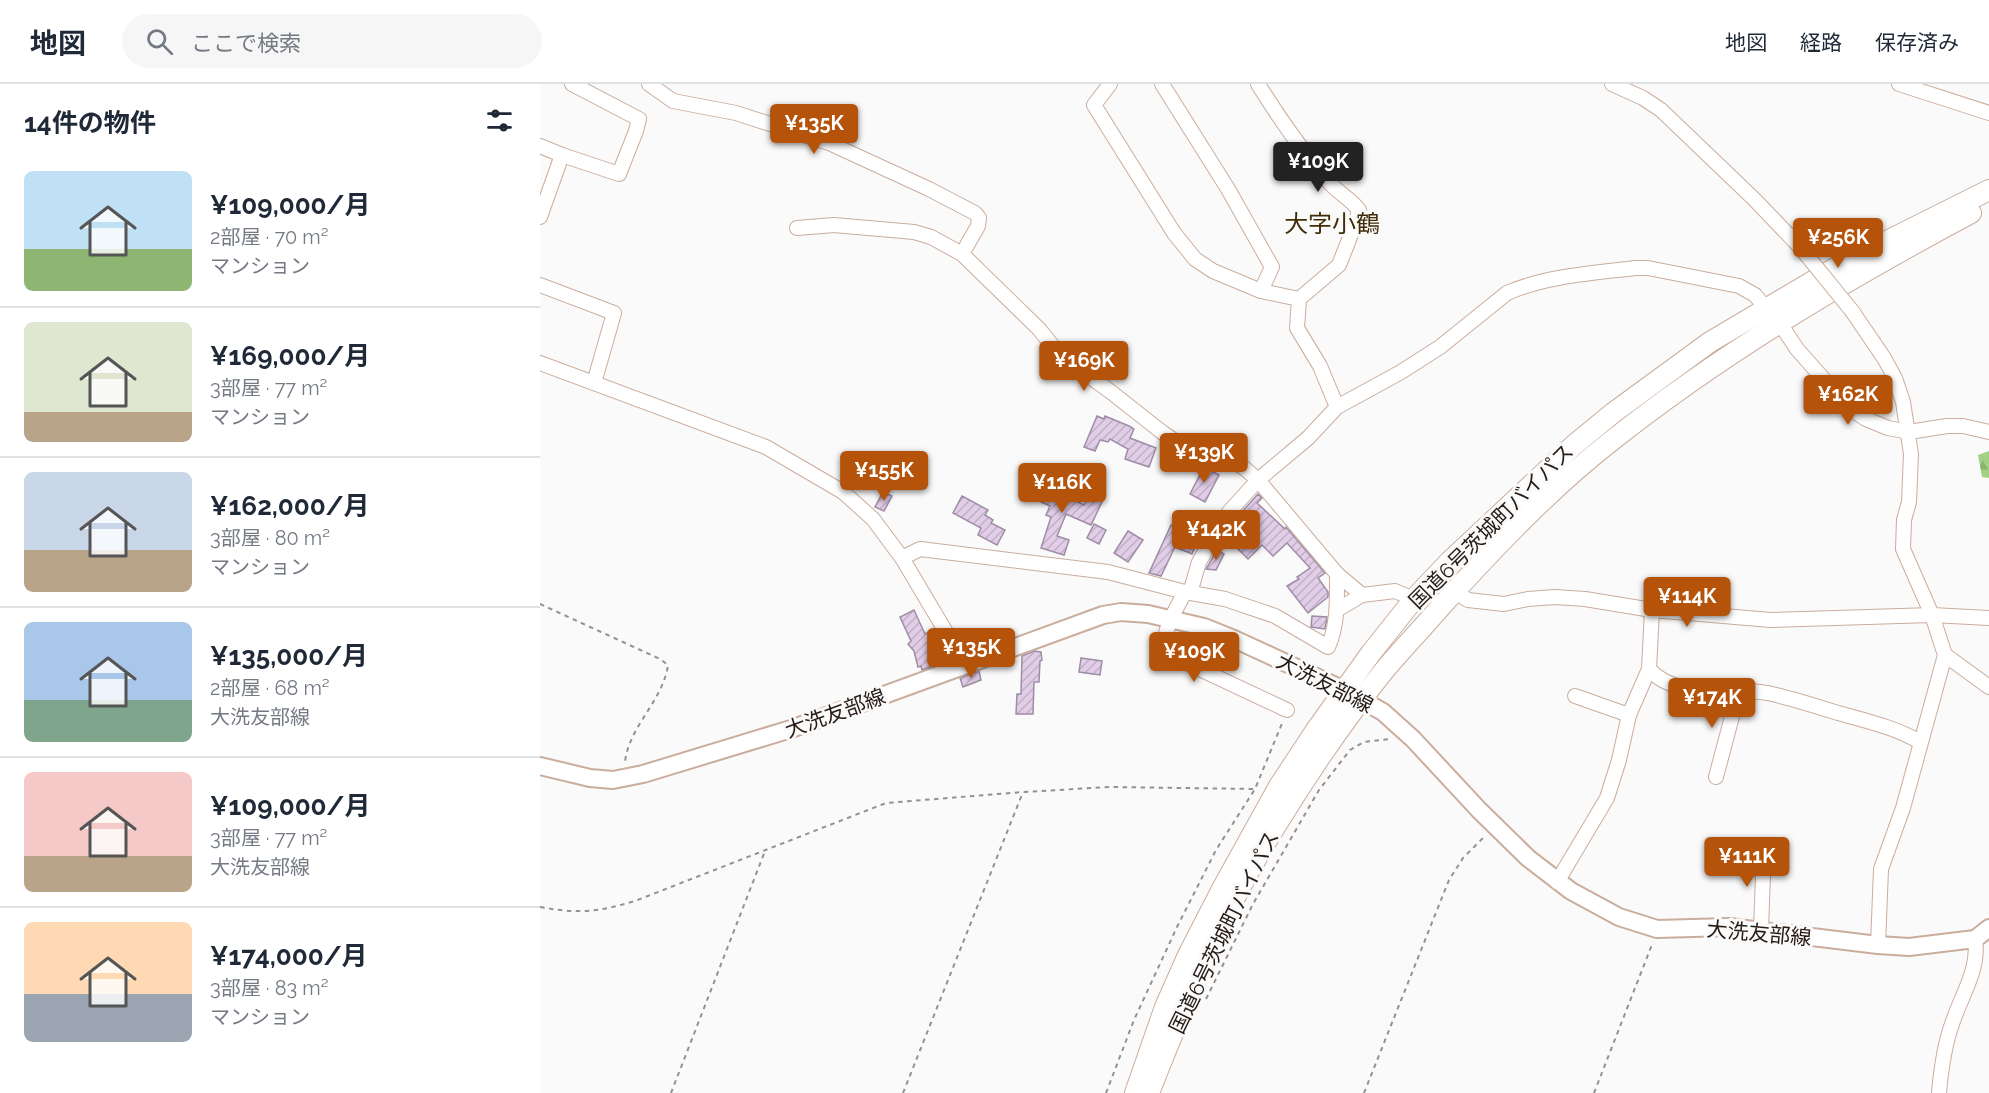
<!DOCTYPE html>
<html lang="ja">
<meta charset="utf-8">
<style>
body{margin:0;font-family:Raleway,"Noto Sans JP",sans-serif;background:#f6f6f7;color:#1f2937;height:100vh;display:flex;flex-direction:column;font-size:22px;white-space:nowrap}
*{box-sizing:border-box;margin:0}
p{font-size:20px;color:#747a83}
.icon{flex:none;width:33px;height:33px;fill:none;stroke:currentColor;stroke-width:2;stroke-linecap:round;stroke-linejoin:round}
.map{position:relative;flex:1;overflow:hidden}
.drawer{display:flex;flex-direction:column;background:#fff;width:540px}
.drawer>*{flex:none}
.price{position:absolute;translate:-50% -51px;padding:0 14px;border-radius:6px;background:#b45309;color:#fff;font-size:20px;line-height:39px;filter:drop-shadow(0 2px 3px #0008)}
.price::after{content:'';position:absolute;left:50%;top:36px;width:18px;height:14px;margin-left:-9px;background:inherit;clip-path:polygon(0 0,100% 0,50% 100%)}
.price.active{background:#222;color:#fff}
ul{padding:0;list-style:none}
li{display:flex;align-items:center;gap:18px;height:150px;padding:0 24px}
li+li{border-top:2px solid #e0e1e3}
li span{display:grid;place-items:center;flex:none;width:168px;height:120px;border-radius:9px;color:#555}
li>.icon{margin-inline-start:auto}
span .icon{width:72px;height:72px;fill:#fffc;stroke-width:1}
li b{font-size:26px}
h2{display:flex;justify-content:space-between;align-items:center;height:72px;padding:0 24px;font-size:26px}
header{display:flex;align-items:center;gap:36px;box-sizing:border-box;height:84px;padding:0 30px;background:#fff;border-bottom:2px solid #e0e1e3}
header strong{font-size:28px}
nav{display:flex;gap:33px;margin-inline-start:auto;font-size:21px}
.search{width:420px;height:54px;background:#f6f6f7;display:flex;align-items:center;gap:15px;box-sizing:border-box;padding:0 21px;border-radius:33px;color:#747a83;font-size:22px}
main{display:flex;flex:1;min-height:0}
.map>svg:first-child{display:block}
</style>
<header>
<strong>地図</strong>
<div class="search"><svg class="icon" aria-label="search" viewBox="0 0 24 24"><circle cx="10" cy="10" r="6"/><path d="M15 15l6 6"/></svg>ここで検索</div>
<nav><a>地図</a><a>経路</a><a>保存済み</a></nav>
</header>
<main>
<section class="drawer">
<h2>14件の物件<svg class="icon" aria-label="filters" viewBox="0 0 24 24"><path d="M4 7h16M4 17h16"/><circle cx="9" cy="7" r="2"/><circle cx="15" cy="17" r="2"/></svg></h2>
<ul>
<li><span style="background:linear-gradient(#bfe0f5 65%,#8fb573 0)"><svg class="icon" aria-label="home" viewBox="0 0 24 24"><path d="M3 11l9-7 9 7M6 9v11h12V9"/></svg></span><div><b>¥109,000/月</b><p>2部屋 · 70 m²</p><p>マンション</p></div></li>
<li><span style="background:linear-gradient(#dfe7d0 75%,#b9a48a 0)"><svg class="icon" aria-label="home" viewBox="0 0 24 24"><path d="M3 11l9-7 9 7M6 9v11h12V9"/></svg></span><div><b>¥169,000/月</b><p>3部屋 · 77 m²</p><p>マンション</p></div></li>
<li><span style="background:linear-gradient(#c9d6e8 65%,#b9a48a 0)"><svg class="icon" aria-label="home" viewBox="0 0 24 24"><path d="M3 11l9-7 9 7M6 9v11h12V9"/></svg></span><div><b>¥162,000/月</b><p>3部屋 · 80 m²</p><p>マンション</p></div></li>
<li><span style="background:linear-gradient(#a9c7e8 65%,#7fa58c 0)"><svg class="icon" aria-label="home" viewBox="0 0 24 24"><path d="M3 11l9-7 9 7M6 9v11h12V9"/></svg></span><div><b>¥135,000/月</b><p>2部屋 · 68 m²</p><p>大洗友部線</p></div></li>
<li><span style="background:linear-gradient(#f6c9c9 70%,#b9a48a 0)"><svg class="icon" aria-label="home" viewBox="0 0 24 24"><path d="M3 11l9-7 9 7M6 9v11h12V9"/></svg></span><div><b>¥109,000/月</b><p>3部屋 · 77 m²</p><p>大洗友部線</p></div></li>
<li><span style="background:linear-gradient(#ffd9b3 60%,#9aa5b1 0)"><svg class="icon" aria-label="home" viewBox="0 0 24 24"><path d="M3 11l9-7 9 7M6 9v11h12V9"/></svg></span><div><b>¥174,000/月</b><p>3部屋 · 83 m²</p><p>マンション</p></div></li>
</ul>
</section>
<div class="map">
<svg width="1449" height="1009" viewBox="0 0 1449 1009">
<defs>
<pattern id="forest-firs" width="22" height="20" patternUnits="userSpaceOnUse" patternTransform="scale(1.5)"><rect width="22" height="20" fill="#a3d184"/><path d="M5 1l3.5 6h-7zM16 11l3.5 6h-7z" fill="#8cb371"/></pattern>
<pattern id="building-hatch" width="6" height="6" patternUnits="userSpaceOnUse" patternTransform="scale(1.5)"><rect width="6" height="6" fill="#e1cde8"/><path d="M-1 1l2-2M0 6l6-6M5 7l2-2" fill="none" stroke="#c1afc6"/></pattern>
</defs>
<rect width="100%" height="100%" fill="#fafafa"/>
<path fill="url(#forest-firs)" d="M1449 367V394L1442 393 1438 371Z"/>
<g fill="url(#building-hatch)" stroke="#9f8ca5" stroke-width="1.5">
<path d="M557 332 564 335 565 332 589 342 594 345 590 354 616 364 609 383 585 375 588 365 570 355 568 358 560 356 555 367 544 363Z"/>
<path d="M664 383 679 391 665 418 650 410Z"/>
<path d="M492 395 544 421 550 410 563 416 551 441 526 430 517 452 529 456 524 471 501 464 511 433 506 431 510 422 499 417 500 414 487 406Z"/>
<path d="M343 408 352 412 344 427 335 423Z"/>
<path d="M718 410 722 414 717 419 745 445 746 443 785 489 778 494 788 508V513L768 529 747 502 759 495 757 493 770 484 747 459 733 472 722 461 708 475 691 458 699 445 693 438Z"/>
<path d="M422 412 448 426 445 431 453 436 451 439 465 446 457 461 438 451 441 444 413 429Z"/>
<path d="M554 440 566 446 559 460 547 454Z"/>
<path d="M631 441 658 454 652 470 635 463 621 492 609 489Z"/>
<path d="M588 447 603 456 588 478 574 469Z"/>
<path d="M677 466 684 470 676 486 666 485Z"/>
<path d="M374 526 385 550 391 546 400 579 382 586 381 582 378 583 374 567 368 560 371 557 360 533Z"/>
<path d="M772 532 787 533 785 545 771 543Z"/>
<path d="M494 567 501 568 502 576 500 577 499 598H494L493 630H476L477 610H481L482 572Z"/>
<path d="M541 574 562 577 560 591 539 588Z"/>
<path d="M439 587 441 596 423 603 420 594Z"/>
</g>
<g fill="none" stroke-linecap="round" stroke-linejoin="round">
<defs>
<g id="minor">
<path d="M109 0 133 17 196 29 289 59 389 105 435 129 439 134 438 142 422 170"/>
<path d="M570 0 554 21 634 149 655 175 673 187 721 207 759 215"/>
<path d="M622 0 688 105 732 183 721 207"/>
<path d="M718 0C739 34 763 68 789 98 798 109 810 114 819 126L816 138 799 181 759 215 757 244 780 282 797 323"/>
<path d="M1072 0 1103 14 1121 26 1214 115 1260 163"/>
<path d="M1359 0 1449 29"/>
<path d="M0 62 22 71 79 90 96 47 99 35 32 0"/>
<path d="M0 133 22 71"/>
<path d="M257 144 294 141 374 148 391 153 422 170 499 245 520 271 571 308 623 349 641 361 676 370 703 383 718 396 797 490C797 515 798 541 788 563L735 532 685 515 645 508 568 488 380 465 362 474"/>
<path d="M0 201 74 229 54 299"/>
<path d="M1312 227 1344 274 1355 294 1363 318 1371 370 1369 418 1364 436 1363 465 1392 531 1405 571 1363 724 1341 785 1338 861"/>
<path d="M0 279 226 363 303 408 333 435 362 474 425 580"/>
<path d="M797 490 822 511"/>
<path d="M645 508C639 520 621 548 626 561 628 565 631 569 634 573L747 626"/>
<path d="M915 508 928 516 964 520 988 515 1015 513 1045 515 1112 526 1231 536 1392 531 1449 534"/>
<path d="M650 509 659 478 673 454 689 428 718 396 768 354 797 323 861 288 900 263 967 209C1006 192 1053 189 1095 184H1108L1199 202 1215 211 1245 247 1257 265 1309 324 1326 335 1348 344 1369 348 1407 342H1423L1449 348"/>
<path d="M797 526 822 511 855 507 874 515"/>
<path d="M1405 571 1449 603"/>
<path d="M1109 585C1136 617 1195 601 1232 610 1254 615 1276 622 1298 629 1327 637 1354 643 1380 658"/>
<path d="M1035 612 1089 631"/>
<path d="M1176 693 1199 606"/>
<path d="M1017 798 1067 714 1079 676 1089 631 1109 585 1112 526"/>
<path d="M1221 846 1224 763"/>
<path d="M1399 1009C1401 986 1404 962 1412 940 1421 912 1440 885 1435 855"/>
</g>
<path id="major" d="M0 682 50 694 73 696 103 690 251 645 563 531 581 528 608 530 664 543 694 555 772 591 804 606 843 628 873 655 939 726 988 774 1031 807 1079 833 1117 845 1189 843 1338 861 1369 863 1435 855 1449 844"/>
<g id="highway">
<path d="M595 1009 625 923 648 871 683 803 739 702 776 646 831 569 874 515 910 477 1034 361 1073 329 1170 258 1307 177 1449 106"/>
<path d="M609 1009C645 917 684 824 737 740 770 686 807 632 847 583 866 561 886 540 905 518 956 462 1010 405 1070 358 1182 269 1304 197 1431 129"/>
</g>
</defs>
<use href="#minor" stroke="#caad9c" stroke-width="16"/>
<use href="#major" stroke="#caad9c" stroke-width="20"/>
<use href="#highway" stroke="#caad9c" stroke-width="22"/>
<g stroke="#96918e" stroke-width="2" stroke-dasharray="4.5 4.5" stroke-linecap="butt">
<path d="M0 520 120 575 128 581C123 617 89 642 85 678"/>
<path d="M0 823C38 830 58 828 95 817L346 719 483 708 570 703 715 705"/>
<path d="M666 915 713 820 779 706 810 666 824 658 850 655"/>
<path d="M131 1009 225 767"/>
<path d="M363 1009 483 708"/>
<path d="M566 1009 594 936 637 843 676 766 715 705 743 637"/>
<path d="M824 1009 909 796 923 774 945 752"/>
<path d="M1054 1009 1113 858"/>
</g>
<use href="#minor" stroke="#fff" stroke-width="14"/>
<use href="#major" stroke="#fff" stroke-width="16"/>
<use href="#highway" stroke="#fff" stroke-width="20"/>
<defs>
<path id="minor-bridge" d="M1260 163 1312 227"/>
</defs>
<use href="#minor-bridge" stroke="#caad9c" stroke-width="16" stroke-linecap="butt"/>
<use href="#minor-bridge" stroke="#fff" stroke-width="14"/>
</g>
<g text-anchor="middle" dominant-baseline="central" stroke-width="6" stroke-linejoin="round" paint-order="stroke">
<g font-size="21" fill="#261b15" stroke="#fafafa">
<text transform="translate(951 442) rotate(-45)">国道6号茨城町バイパス</text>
<text transform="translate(785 599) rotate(27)">大洗友部線</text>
<text transform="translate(295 629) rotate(-20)">大洗友部線</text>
<text transform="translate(684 848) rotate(-64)">国道6号茨城町バイパス</text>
<text transform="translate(1219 849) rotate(5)">大洗友部線</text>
</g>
<g font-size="24" fill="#422c06" stroke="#fafafa">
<text x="792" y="139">大字小鶴</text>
</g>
</g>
</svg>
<b class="price" style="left:274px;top:71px">¥135K</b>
<b class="price active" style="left:778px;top:109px">¥109K</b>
<b class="price" style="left:1298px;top:185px">¥256K</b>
<b class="price" style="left:544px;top:308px">¥169K</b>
<b class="price" style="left:1308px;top:342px">¥162K</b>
<b class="price" style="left:664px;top:400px">¥139K</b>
<b class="price" style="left:344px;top:418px">¥155K</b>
<b class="price" style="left:522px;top:430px">¥116K</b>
<b class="price" style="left:676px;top:477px">¥142K</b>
<b class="price" style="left:1147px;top:544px">¥114K</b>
<b class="price" style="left:431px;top:595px">¥135K</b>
<b class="price" style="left:654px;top:599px">¥109K</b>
<b class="price" style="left:1172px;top:645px">¥174K</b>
<b class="price" style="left:1207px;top:804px">¥111K</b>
</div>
</main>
